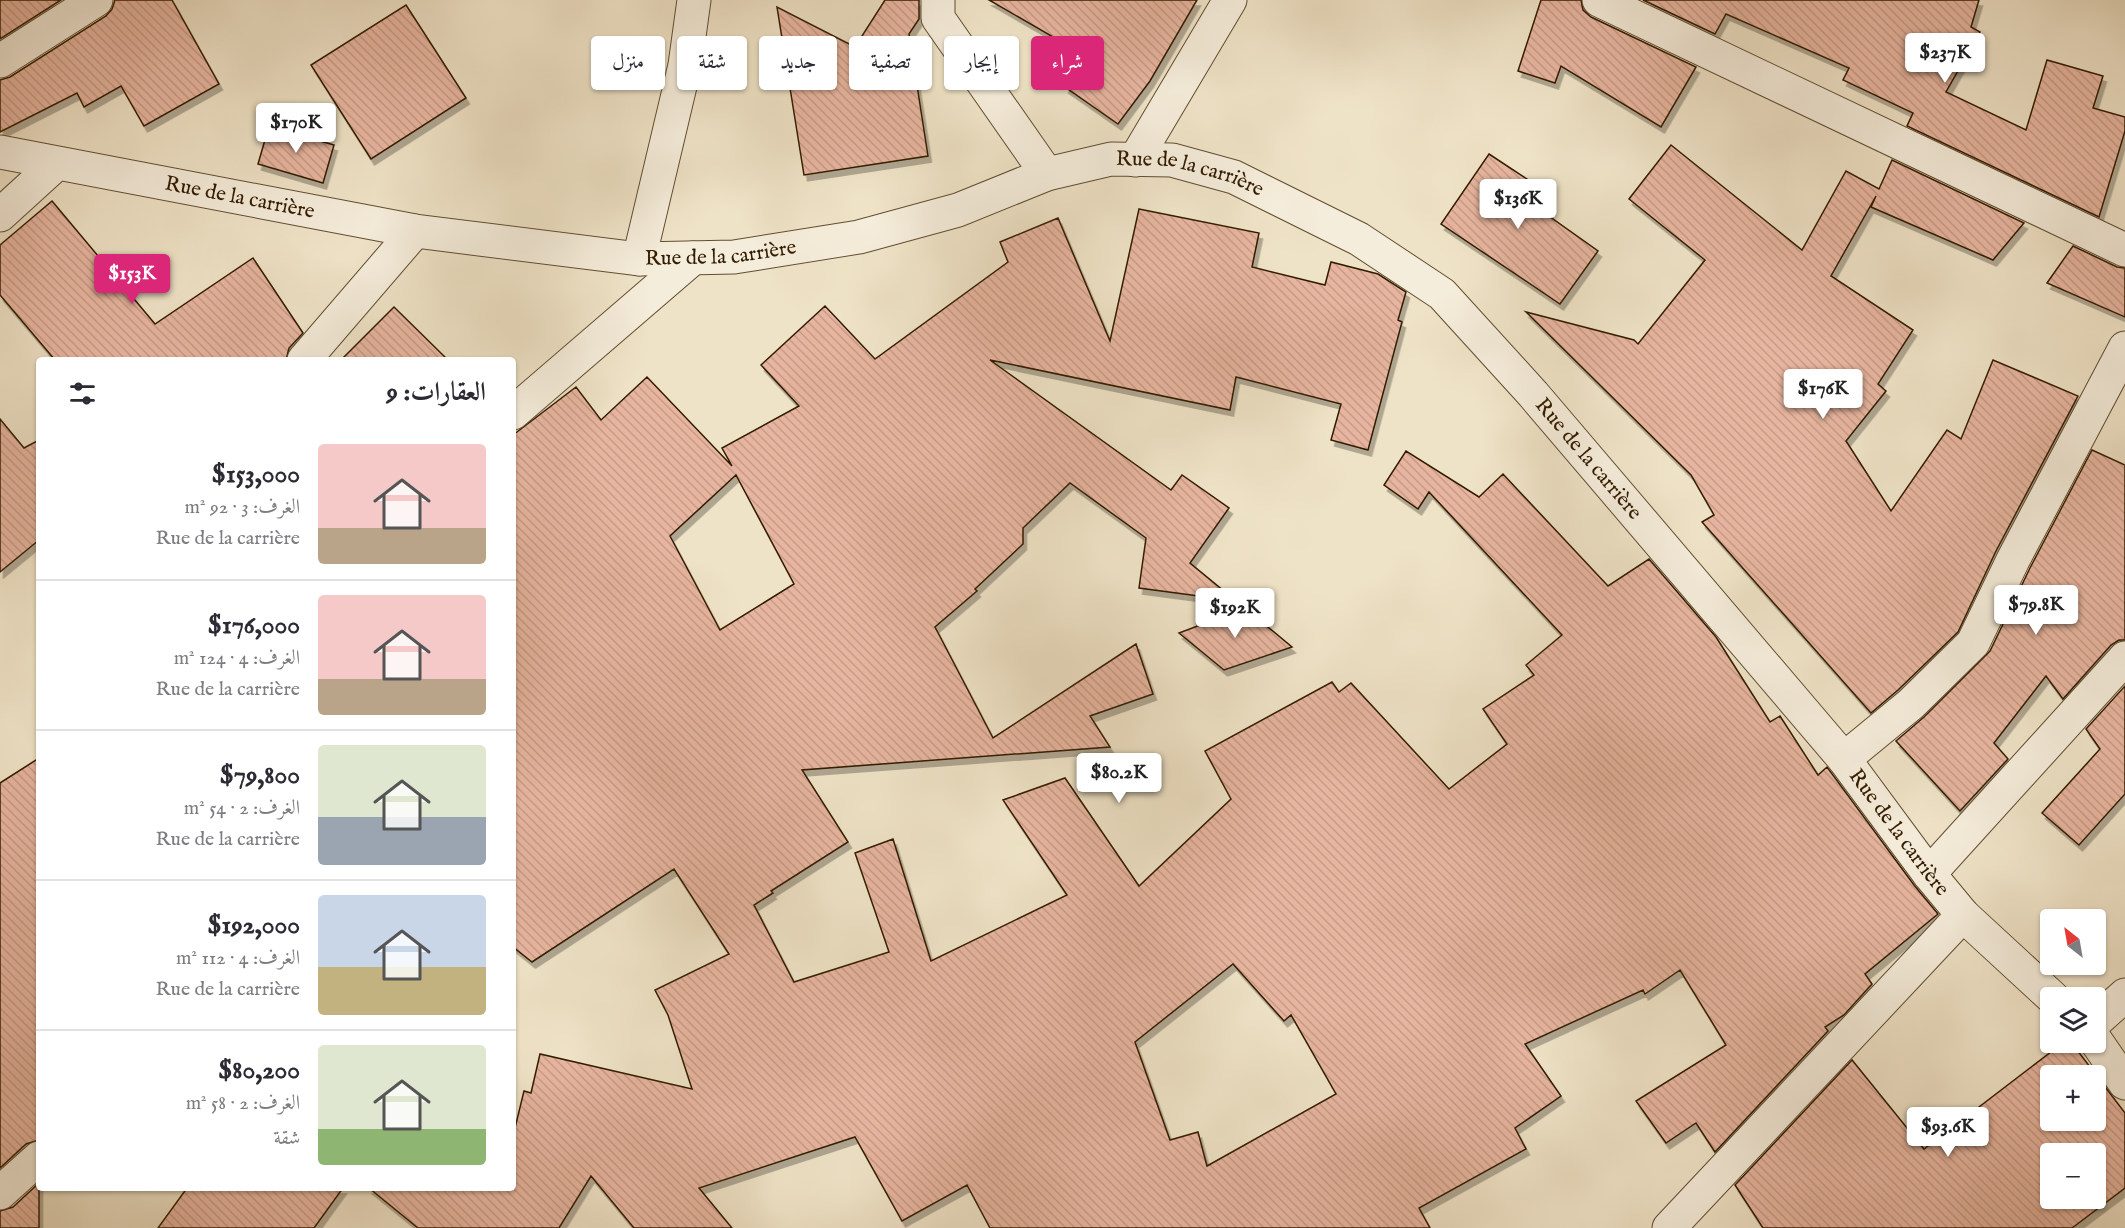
<!DOCTYPE html>
<html lang="ar">
<meta charset="utf-8">
<style>
body{margin:0;font-family:"IM FELL English",Amiri,serif;background:#f7f7f7;color:#2b2b33;direction:rtl;height:100vh;display:flex;flex-direction:column;font-size:22px;white-space:nowrap}
*{box-sizing:border-box;margin:0}
p{font-size:20px;color:#7c7c81}
.icon{flex:none;width:33px;height:33px;fill:none;stroke:currentColor;stroke-width:2;stroke-linecap:round;stroke-linejoin:round}
.map{position:relative;flex:1;overflow:hidden;direction:ltr}
.drawer{position:absolute;left:36px;top:357px;width:480px;height:834px;display:flex;flex-direction:column;background:#fff;border-radius:6px;box-shadow:0 2px 4px #0004;direction:rtl}
.drawer>*{flex:none}
.guide{position:absolute;left:534px;top:36px;width:570px;height:54px;direction:rtl;display:flex;gap:12px}
.needle{width:39px;rotate:329deg}
.fabs{position:absolute;left:2040px;top:909px;display:grid;gap:12px}
.fabs a{display:grid;place-items:center;width:66px;height:66px;border-radius:6px;background:#fff;box-shadow:0 2px 4px #0004;font-size:30px}
.price{position:absolute;translate:-50% -51px;padding:0 14px;border-radius:6px;background:#fff;color:#222;font-size:20px;line-height:39px;filter:drop-shadow(0 2px 3px #0008)}
.price::after{content:'';position:absolute;left:50%;top:36px;width:18px;height:14px;margin-left:-9px;background:inherit;clip-path:polygon(0 0,100% 0,50% 100%)}
.price.on{background:#db2777;color:#fff}
ul{padding:0;list-style:none}
li{display:flex;align-items:center;gap:18px;height:150px;padding:0 30px}
li+li{border-top:2px solid #e1e1e2}
li span{display:grid;place-items:center;flex:none;width:168px;height:120px;border-radius:6px;color:#555}
li>.icon{margin-inline-start:auto}
span .icon{width:72px;height:72px;fill:#fffc;stroke-width:1}
li b{font-size:26px}
h2{display:flex;justify-content:space-between;align-items:center;height:72px;padding:0 30px;font-size:26px}
.chip{padding:0 21px;border-radius:6px;background:#fff;box-shadow:0 2px 4px #0004;font-size:21px;line-height:54px}
.chip.on{background:#db2777;color:#fff}
.map>svg:first-child{display:block}
</style>
<div class="map">
<svg width="2125" height="1228" viewBox="0 0 2125 1228">
<defs>
<pattern id="building-back-hatch" width="6" height="6" patternUnits="userSpaceOnUse" patternTransform="scale(1.5)"><rect width="6" height="6" fill="#e7b59f"/><path d="M-1 5l2 2M0 0l6 6M5-1l2 2" fill="none" stroke="#c79b87"/></pattern>
<filter id="shadow"><feDropShadow dx="3.5" dy="6" stdDeviation="0" flood-color="#0004"/></filter>
</defs>
<rect width="100%" height="100%" fill="#efe3c7"/>
<filter id="stains"><feTurbulence type="fractalNoise" baseFrequency=".00333" numOctaves="4"/><feColorMatrix values="0 0 0 0 .2 0 0 0 0 .09 0 0 0 0 .02 0 0 0 .5 -.17"/></filter>
<radialGradient id="worn" r=".72"><stop offset=".6" stop-color="#630" stop-opacity="0"/><stop offset="1" stop-color="#630" stop-opacity=".3"/></radialGradient>
<g fill="url(#building-back-hatch)" stroke="#321b00" stroke-width="1.5" fill-rule="evenodd" filter="url(#shadow)">
<path d="M0 0H61L0 39Z"/>
<path d="M115 0H172L219 84 144 126 121 86 84 107 77 93 0 132V80L10 77 106 16 112 9Z"/>
<path d="M885 0H919V19L909 34 928 156 804 175 777 7 855 47Z"/>
<path d="M989 0H1197L1150 81 1118 124 1065 87 1086 56Z"/>
<path d="M1541 0H1581L1583 10 1591 17 1696 67 1661 127 1561 66 1555 83 1518 71Z"/>
<path d="M1643 0H1979L1971 27 1980 32 1946 92 2026 130 2047 60 2103 76 2093 108 2125 117V131L2099 217 1907 126 1913 113 1843 80 1849 68 1726 14 1715 34Z"/>
<path d="M406 5 466 98 371 159 311 65Z"/>
<path d="M269 126 334 145 323 183 258 164Z"/>
<path d="M1671 145 1802 250 1846 171 1879 189 1892 160 2024 223 1993 260 1871 207 1876 196 1831 276 1913 330 1878 384 1886 391 1846 441 1891 511 1947 430 1961 439 1993 360 2078 396 1996 551 1958 632 1898 690 1871 713 1702 522 1714 515 1691 475 1526 312 1634 340 1638 344 1705 260 1629 199Z"/>
<path d="M1489 154 1542 189 1532 204 1598 251 1560 304 1441 224Z"/>
<path d="M52 201 155 324 253 258 303 333 289 348 286 360H55L0 295V245Z"/>
<path d="M1139 209 1259 233 1252 267 1325 285 1331 262 1378 274 1406 292 1398 320 1402 322 1368 450 1331 440 1341 404 1236 377 1230 410 990 360 1171 490 1182 475 1229 508 1190 563 1236 601 1139 588 1146 538 1070 483 1023 528V544L975 589 977 591 935 627 993 738 1136 644 1153 694 1090 716 1110 747 802 770 848 842 771 891 773 893 754 905 794 982 889 952 855 853 893 839 931 961 1067 895 1003 800 1065 778 1139 886 1231 799 1205 751 1332 682 1339 692 1351 683 1449 789 1507 744 1483 709 1534 675 1526 665 1562 635 1429 492 1418 509 1384 485 1406 451 1479 497 1503 474 1608 586 1649 559 1716 637 1770 722 1780 716 1818 775 1827 767 1914 885 1938 914 1865 974 1872 984 1844 1015 1825 1027 1828 1031 1715 1152 1696 1123 1666 1143 1636 1101 1726 1045 1680 970 1645 994 1643 990 1525 1044 1561 1096 1515 1128 1526 1149 1419 1208 1430 1228H990L967 1185 902 1221 855 1137 699 1188 732 1228H634L591 1176 559 1228H418L369 1188H513V1136L524 1091 531 1093 540 1054 692 1089 668 1015 655 990 729 954 674 869 532 962 513 947V435L576 387 601 420 647 377 732 466 722 448 799 406 761 365 825 306 875 359 1008 262 1000 242 1058 218 1110 341ZM736 475 794 584 720 630 670 536ZM1233 964 1284 1021 1291 1015 1336 1094 1207 1166 1198 1132 1170 1140 1135 1042Z"/>
<path d="M2073 246 2117 267 2125 268V317L2047 283Z"/>
<path d="M394 307 448 360H341Z"/>
<path d="M0 419 24 448 39 440V540L0 572Z"/>
<path d="M2092 450 2125 465V640H2119L2111 645 2063 699 2046 676 1994 743 2008 759 1960 811 1896 741 1924 717 1990 651 2030 568Z"/>
<path d="M1245 608 1292 647 1224 670 1179 633Z"/>
<path d="M2125 686V794L2079 845 2042 813 2100 749 2086 729Z"/>
<path d="M39 758V1140L26 1144 0 1168V783Z"/>
<path d="M2064 1042H2071L2125 1113V1188L2072 1228H1763L1735 1185 1852 1060 1924 1149ZM2050 1076H2096V1120H2050ZM2050 1154H2096V1198H2050Z"/>
<path d="M39 1183V1228H0V1211L13 1207Z"/>
<path d="M187 1188H343L314 1228H158Z"/>
</g>
<g fill="none" stroke-linecap="round" stroke-linejoin="round">
<defs>
<g id="minor">
<path d="M938 0V18L1047 174"/>
<path d="M1599 0 2125 250"/>
<path d="M0 61 96 0"/>
<path id="s1" d="M0 152 415 231 639 259 734 257 859 237 958 210 1047 174 1111 159 1172 160 1234 177 1359 239 1442 294 1533 394 1844 759 1929 874 1963 915 2053 998"/>
<path d="M1135 160 1230 0"/>
<path d="M0 215 56 164"/>
<path d="M639 259 685 65 694 0"/>
<path d="M304 360 415 231"/>
<path d="M513 413 693 258"/>
<path d="M1844 759 1911 704 1973 643 2013 560 2125 348"/>
<path d="M1929 874 2125 658"/>
<path d="M2096 1021 2125 995"/>
<path d="M2096 1041 2125 1083"/>
<path d="M0 1193 39 1158"/>
<path d="M1669 1228 1963 915"/>
</g>
</defs>
<use href="#minor" stroke="#614d32" stroke-width="35"/>
<use href="#minor" stroke="#f5eddb" stroke-width="33"/>
</g>
<g text-anchor="middle" dominant-baseline="central" stroke-width="6" stroke-linejoin="round" paint-order="stroke">
<g font-size="21" fill="#321b00" stroke="#f5eddb">
<text stroke="none"><textPath href="#s1" startOffset="1215">Rue de la carrière</textPath></text>
<text stroke="none"><textPath href="#s1" startOffset="244">Rue de la carrière</textPath></text>
<text stroke="none"><textPath href="#s1" startOffset="730">Rue de la carrière</textPath></text>
<text stroke="none"><textPath href="#s1" startOffset="1719">Rue de la carrière</textPath></text>
<text stroke="none"><textPath href="#s1" startOffset="2205">Rue de la carrière</textPath></text>
</g>
</g>
<rect width="100%" height="100%" filter="url(#stains)"/>
<rect width="100%" height="100%" fill="url(#worn)"/>
</svg>
<div class="fabs">
<a><svg class="needle" viewBox="-14 -14 28 28"><path d="M0-13l5 13h-10z" fill="#e53935"/><path d="M0 13l5-13h-10z" fill="#7c7c81"/></svg></a>
<a><svg class="icon" aria-label="layers" viewBox="0 0 24 24"><path d="M12 4l9 5-9 5-9-5zM3 14l9 5 9-5"/></svg></a>
<a>+</a>
<a>−</a>
</div>
<b class="price" style="left:1945px;top:84px">$237K</b>
<b class="price" style="left:296px;top:154px">$170K</b>
<b class="price" style="left:1518px;top:230px">$136K</b>
<b class="price on" style="left:132px;top:305px">$153K</b>
<b class="price" style="left:1823px;top:420px">$176K</b>
<b class="price" style="left:2036px;top:636px">$79.8K</b>
<b class="price" style="left:1235px;top:639px">$192K</b>
<b class="price" style="left:1119px;top:804px">$80.2K</b>
<b class="price" style="left:1948px;top:1158px">$93.6K</b>
<div class="guide">
<a class="chip on">شراء</a>
<a class="chip">إيجار</a>
<a class="chip">تصفية</a>
<a class="chip">جديد</a>
<a class="chip">شقة</a>
<a class="chip">منزل</a>
</div>
<section class="drawer">
<h2>العقارات: 9<svg class="icon" aria-label="filters" viewBox="0 0 24 24"><path d="M4 7h16M4 17h16"/><circle cx="9" cy="7" r="2"/><circle cx="15" cy="17" r="2"/></svg></h2>
<ul>
<li><span style="background:linear-gradient(#f6c9c9 70%,#b9a48a 0)"><svg class="icon" aria-label="home" viewBox="0 0 24 24"><path d="M3 11l9-7 9 7M6 9v11h12V9"/></svg></span><div><b>$153,000</b><p>الغرف: 3 · 92 m²</p><p>Rue de la carrière</p></div></li>
<li><span style="background:linear-gradient(#f6c9c9 70%,#b9a48a 0)"><svg class="icon" aria-label="home" viewBox="0 0 24 24"><path d="M3 11l9-7 9 7M6 9v11h12V9"/></svg></span><div><b>$176,000</b><p>الغرف: 4 · 124 m²</p><p>Rue de la carrière</p></div></li>
<li><span style="background:linear-gradient(#dfe7d0 60%,#9aa5b1 0)"><svg class="icon" aria-label="home" viewBox="0 0 24 24"><path d="M3 11l9-7 9 7M6 9v11h12V9"/></svg></span><div><b>$79,800</b><p>الغرف: 2 · 54 m²</p><p>Rue de la carrière</p></div></li>
<li><span style="background:linear-gradient(#c9d6e8 60%,#c2b280 0)"><svg class="icon" aria-label="home" viewBox="0 0 24 24"><path d="M3 11l9-7 9 7M6 9v11h12V9"/></svg></span><div><b>$192,000</b><p>الغرف: 4 · 112 m²</p><p>Rue de la carrière</p></div></li>
<li><span style="background:linear-gradient(#dfe7d0 70%,#8fb573 0)"><svg class="icon" aria-label="home" viewBox="0 0 24 24"><path d="M3 11l9-7 9 7M6 9v11h12V9"/></svg></span><div><b>$80,200</b><p>الغرف: 2 · 58 m²</p><p>شقة</p></div></li>
</ul>
</section>
</div>
